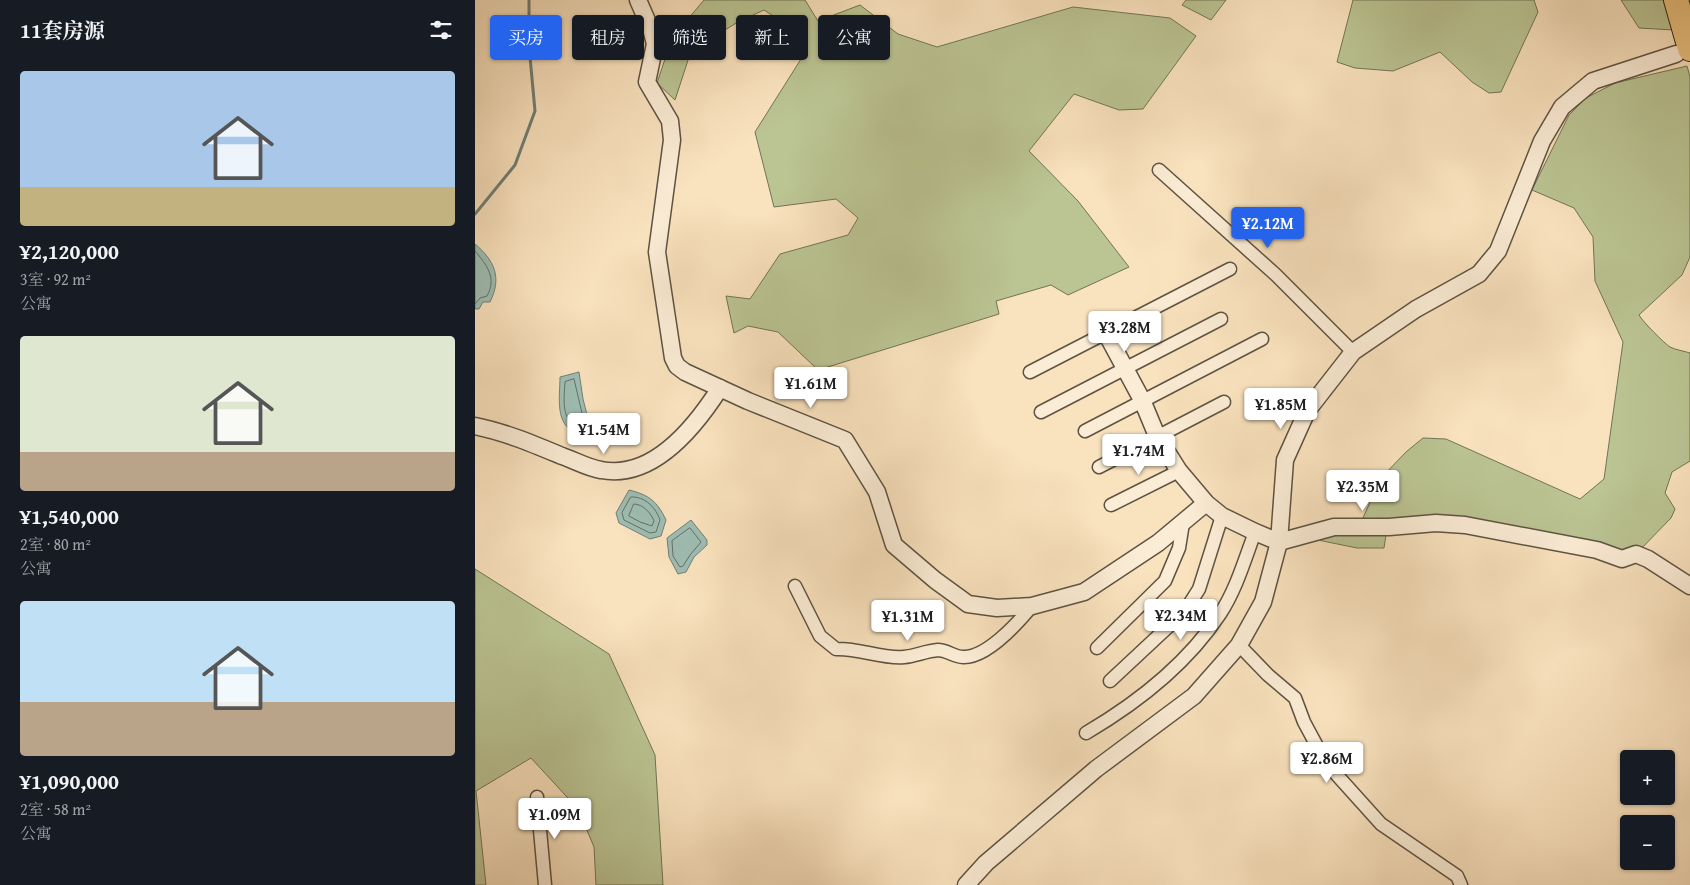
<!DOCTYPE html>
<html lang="zh">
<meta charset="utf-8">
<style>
body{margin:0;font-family:"Gentium Book Plus","Noto Serif SC",serif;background:#242831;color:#f1f3f6;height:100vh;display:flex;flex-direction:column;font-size:19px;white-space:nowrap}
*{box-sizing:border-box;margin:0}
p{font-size:16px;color:#9ea1a6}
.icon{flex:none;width:28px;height:28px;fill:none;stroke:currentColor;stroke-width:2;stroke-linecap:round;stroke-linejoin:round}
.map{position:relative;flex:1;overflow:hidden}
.details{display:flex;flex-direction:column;background:#171b24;width:475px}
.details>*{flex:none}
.banner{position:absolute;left:15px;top:15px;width:475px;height:45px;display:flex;gap:10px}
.buttons{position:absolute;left:1145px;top:750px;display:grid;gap:10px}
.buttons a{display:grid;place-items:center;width:55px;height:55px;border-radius:5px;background:#171b24;box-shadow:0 1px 4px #0004;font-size:25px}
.price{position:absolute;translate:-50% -42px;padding:0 11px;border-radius:5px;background:#fff;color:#222;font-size:16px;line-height:32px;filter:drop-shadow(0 1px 2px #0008)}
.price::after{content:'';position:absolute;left:50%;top:30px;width:15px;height:11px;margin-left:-8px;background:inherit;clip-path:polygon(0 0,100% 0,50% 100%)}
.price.active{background:#2563eb;color:#fff}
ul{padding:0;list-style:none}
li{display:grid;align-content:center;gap:10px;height:265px;padding:0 20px}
li span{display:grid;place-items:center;height:155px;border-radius:5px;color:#555}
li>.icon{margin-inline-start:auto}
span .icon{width:90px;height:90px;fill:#fffc;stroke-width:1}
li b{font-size:21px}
h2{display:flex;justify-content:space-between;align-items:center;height:60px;padding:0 20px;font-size:21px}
.tag{padding:0 18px;border-radius:5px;background:#171b24;box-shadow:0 1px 4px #0004;font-size:18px;line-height:45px}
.tag.active{background:#2563eb;color:#fff}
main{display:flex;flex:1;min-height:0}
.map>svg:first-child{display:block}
</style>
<main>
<section class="details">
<h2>11套房源<svg class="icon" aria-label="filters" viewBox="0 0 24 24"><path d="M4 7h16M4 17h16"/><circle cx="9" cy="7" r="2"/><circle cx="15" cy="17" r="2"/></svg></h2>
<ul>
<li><span style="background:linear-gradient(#a9c7e8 75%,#c2b280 0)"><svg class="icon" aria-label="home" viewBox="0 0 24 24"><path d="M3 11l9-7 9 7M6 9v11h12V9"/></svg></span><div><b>¥2,120,000</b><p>3室 · 92 m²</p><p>公寓</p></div></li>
<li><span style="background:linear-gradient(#dfe7d0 75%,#b9a48a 0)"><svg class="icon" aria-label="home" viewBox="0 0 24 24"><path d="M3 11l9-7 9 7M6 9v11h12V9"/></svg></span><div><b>¥1,540,000</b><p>2室 · 80 m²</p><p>公寓</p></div></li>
<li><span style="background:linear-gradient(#bfe0f5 65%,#b9a48a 0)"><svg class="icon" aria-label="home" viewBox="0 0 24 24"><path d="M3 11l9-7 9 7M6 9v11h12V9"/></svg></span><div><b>¥1,090,000</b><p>2室 · 58 m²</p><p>公寓</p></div></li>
</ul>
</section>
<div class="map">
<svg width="1215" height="885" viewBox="0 0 1215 885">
<rect width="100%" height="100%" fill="#f9e2be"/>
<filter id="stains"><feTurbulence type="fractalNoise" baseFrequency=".004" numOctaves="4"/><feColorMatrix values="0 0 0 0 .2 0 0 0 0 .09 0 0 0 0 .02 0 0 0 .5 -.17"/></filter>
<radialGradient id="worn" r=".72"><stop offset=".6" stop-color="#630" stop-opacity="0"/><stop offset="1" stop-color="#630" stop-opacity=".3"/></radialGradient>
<g fill="#bbc493" stroke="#727456">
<path d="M229 0H330L343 21 385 5 423 34 462 47 598 7 695 18 721 36 668 109 644 110 599 94 554 151 603 201 654 267 593 295 576 285 521 301 524 314 343 370 303 332 273 326 259 333 251 296 275 299 305 254 373 235 383 218 361 199 299 207 280 132 326 59 317 28 289 10 263 22 216 51 200 100 182 83 197 38Z"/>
<path d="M711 0H751L736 20 707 5Z"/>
<path d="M878 0H1059L1063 12 1026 92 1014 93 997 82 965 52 918 71 880 68 862 62Z"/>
<path d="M1146 0H1189L1199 30 1164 28Z"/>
<path d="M1212 66 1215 77V257L1207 275 1164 315C1167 321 1190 344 1195 347 1201 350 1209 351 1215 353V461L1197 472 1190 493 1200 509 1196 518 1161 554 990 525 911 535 909 548H882L833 538 887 520 906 478 931 452 948 438 971 439 1105 499 1129 479 1148 342 1120 281 1118 237 1099 208 1057 190 1094 115 1111 98 1140 83Z"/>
<path d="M0 569 134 654 180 755 188 885H121L119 847 103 809 56 758 1 791 11 885H0Z"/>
</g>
<g fill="#9ebdb3" stroke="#707f75">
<path d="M0 244C20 261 27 278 15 302H8L4 309H0Z"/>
<path d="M104 372 108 399 117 434C111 436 109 435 102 433 79 425 85 397 85 377Z"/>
<path d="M154 490C174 495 182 501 191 520L186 536 175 539 144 523 141 513Z"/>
<path d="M216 520 232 540V545L219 557 211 572 203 574 194 557 192 538Z"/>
</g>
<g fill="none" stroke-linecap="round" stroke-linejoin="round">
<g stroke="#647066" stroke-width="1">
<path d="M0 251C12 265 22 278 12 296L5 298 0 304"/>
<path d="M99 379 110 426 108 429C85 423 89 401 90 382Z"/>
<path d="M156 497C170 496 181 508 185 520L181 532 175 533 149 520 147 513Z"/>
<path d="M159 504C168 504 176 513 179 521L177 526 165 522 154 516Z"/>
<path d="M215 528 226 542 215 555 208 566 205 567 198 556 197 541Z"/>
</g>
<path stroke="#707f75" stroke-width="3" d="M0 214 40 165 60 111 54 46V0"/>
<defs>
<g id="minor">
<path d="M684 170 801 275 878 352"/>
<path d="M555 372 755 269"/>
<path d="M566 412 746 319"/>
<path d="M610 431 787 339"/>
<path d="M624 467 749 402"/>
<path d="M636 505 704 471"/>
<path d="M320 586 345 636 361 649C384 648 407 659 429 657 440 656 451 651 463 650 472 650 479 657 488 657 511 658 542 624 557 606"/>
<path d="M764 645 793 675 820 698 829 722 843 748 861 774 906 824 982 876 986 885"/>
<path d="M622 648 690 581 704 548 708 523"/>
<path d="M635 681 710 611 724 589 747 516"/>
<path d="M611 733C662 703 712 664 745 614 761 590 770 559 780 532"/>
<path d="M62 797 70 885"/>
</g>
<g id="tertiary">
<path d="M163 0 177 32 180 44 172 82 195 121 197 140 182 252 198 358 202 366 210 372 273 401 370 440 402 492 419 545 460 580 493 604 522 608 557 606 609 592 683 543 731 503"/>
<path d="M631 333 667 400 682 436 704 471 731 503 747 516 780 532 804 542 859 527H914L961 523 990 525 1122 550 1147 559 1161 554 1173 559 1215 586"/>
<path d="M0 426C30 432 58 444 87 456 99 460 113 468 126 470 178 480 220 427 245 388"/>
<path d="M491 885 511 863 621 769 719 696 764 645 788 602 804 542 810 460 832 411 878 352 941 309 1004 274 1023 251 1067 141 1087 107 1118 81 1201 54"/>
</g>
<path id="motorway" d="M1201 0 1215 49"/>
</defs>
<use href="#minor" stroke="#5e5342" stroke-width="15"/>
<use href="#tertiary" stroke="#5e5342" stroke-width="19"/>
<use href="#motorway" stroke="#2a2319" stroke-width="26"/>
<use href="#minor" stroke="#fbecd5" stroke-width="12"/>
<use href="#tertiary" stroke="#fbecd5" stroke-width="16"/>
<use href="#motorway" stroke="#ecc17f" stroke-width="24"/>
</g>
<rect width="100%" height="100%" filter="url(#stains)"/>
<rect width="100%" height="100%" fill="url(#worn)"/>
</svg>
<div class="buttons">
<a>+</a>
<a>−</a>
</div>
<b class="price active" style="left:793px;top:249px">¥2.12M</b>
<b class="price" style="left:650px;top:353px">¥3.28M</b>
<b class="price" style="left:336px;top:409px">¥1.61M</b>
<b class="price" style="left:806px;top:430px">¥1.85M</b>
<b class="price" style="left:129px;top:455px">¥1.54M</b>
<b class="price" style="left:664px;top:476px">¥1.74M</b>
<b class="price" style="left:888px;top:512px">¥2.35M</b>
<b class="price" style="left:706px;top:641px">¥2.34M</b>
<b class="price" style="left:433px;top:642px">¥1.31M</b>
<b class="price" style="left:852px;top:784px">¥2.86M</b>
<b class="price" style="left:80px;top:840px">¥1.09M</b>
<div class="banner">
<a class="tag active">买房</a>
<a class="tag">租房</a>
<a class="tag">筛选</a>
<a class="tag">新上</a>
<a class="tag">公寓</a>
</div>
</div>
</main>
